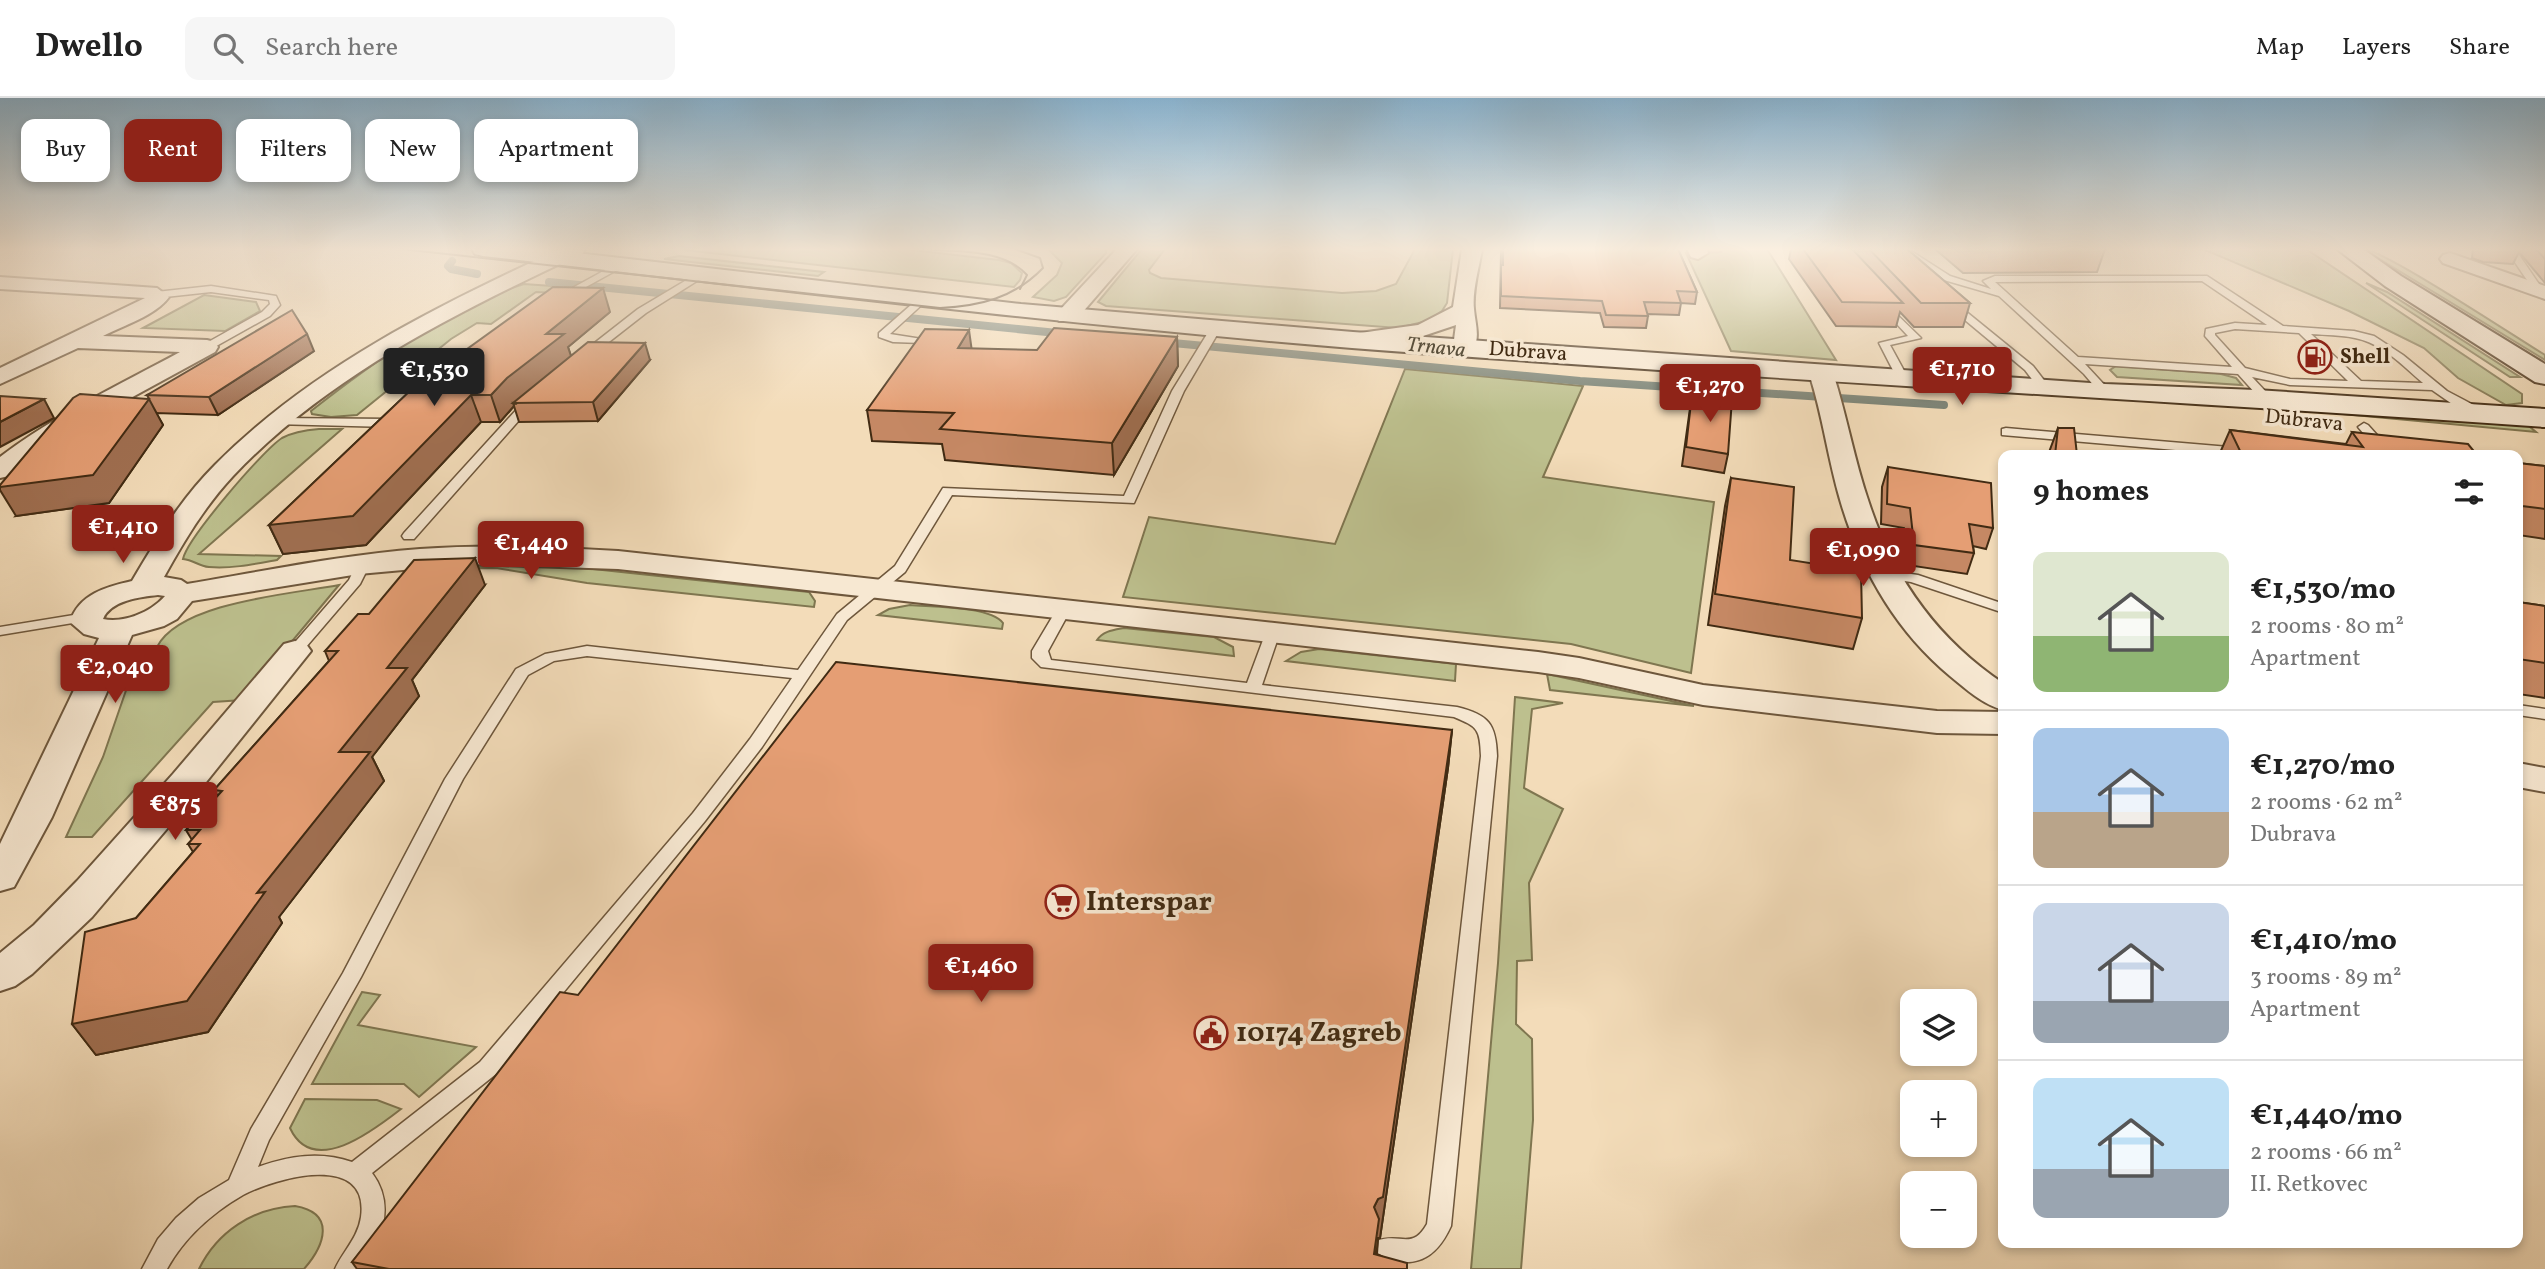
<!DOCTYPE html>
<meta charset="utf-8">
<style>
body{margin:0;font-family:Vollkorn,serif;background:#f6f6f6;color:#222;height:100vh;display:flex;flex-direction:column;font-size:26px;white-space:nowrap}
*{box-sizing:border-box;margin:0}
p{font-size:23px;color:#767676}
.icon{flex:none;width:38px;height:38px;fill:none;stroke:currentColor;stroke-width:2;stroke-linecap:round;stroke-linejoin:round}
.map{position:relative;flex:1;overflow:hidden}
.sheet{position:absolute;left:1998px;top:352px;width:525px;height:798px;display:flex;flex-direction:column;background:#fff;border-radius:14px;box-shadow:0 4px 10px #0003}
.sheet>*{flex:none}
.guide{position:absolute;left:21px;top:21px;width:665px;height:63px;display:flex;gap:14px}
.fabs{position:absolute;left:1900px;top:891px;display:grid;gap:14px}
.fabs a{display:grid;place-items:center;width:77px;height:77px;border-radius:14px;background:#fff;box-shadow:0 4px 10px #0003;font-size:35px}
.price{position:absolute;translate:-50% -60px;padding:0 16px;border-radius:7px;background:#8f2418;color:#fff;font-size:23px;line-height:46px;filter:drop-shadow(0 2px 4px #0008)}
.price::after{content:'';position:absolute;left:50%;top:42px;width:21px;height:16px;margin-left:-10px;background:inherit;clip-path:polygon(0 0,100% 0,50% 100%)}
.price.current{background:#222;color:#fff}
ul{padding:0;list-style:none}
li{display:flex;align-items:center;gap:21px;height:175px;padding:0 35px}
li+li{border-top:2px solid #e0e0e0}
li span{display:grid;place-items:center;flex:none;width:196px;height:140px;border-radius:14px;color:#555}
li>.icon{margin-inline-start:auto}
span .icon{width:84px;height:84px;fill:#fffc;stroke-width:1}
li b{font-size:30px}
h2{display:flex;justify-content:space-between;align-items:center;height:84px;padding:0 35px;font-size:30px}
.tag{padding:0 24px;border-radius:14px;background:#fff;box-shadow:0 4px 10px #0003;font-size:24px;line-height:63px}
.tag.current{background:#8f2418;color:#fff}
header{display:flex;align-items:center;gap:42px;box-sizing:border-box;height:98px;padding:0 35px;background:#fff;border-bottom:2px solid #e0e0e0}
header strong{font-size:33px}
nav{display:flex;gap:38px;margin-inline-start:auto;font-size:24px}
.search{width:490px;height:63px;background:#f6f6f6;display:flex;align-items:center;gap:18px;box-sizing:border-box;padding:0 24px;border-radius:14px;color:#767676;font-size:26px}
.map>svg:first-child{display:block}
</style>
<header>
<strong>Dwello</strong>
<div class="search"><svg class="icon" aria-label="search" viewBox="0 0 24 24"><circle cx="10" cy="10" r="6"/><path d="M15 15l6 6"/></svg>Search here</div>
<nav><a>Map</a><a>Layers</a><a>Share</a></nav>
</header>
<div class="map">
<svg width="2545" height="1171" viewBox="0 0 2545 1171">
<rect width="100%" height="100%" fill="#f3dcb9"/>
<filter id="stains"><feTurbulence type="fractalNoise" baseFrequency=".00286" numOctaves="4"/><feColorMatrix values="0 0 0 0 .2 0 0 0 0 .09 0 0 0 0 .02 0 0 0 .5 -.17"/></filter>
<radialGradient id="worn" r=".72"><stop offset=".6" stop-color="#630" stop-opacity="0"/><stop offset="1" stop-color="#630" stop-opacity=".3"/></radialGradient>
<g fill="#bdc08e" stroke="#7f7650" stroke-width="2">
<path d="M676 151H903L999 162 1011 165 1022 175 1020 182 1014 189Z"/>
<path d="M1048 151H1106V155L1066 199 1054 203 1033 199 1057 177 1062 165Z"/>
<path d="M1142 151H1165L1149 172 1150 175 1161 180 1342 195 1376 193 1396 186 1415 151H1453L1447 205 1442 213 1427 223 1398 230 1106 208 1098 204Z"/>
<path d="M1720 151H1767L1836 262 1731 253 1686 155 1721 154Z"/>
<path d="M2203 151H2306L2522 296V305L2506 307 2458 280 2424 250 2349 213Z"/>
<path d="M2363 151C2383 151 2517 240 2545 257V262Z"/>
<path d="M679 158 824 174 818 178 664 161Z"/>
<path d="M2366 185 2387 194 2520 279H2510Z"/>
<path d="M524 186 567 189 558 195 536 194 491 226 477 225 451 241 357 317 331 319 312 316 311 313C372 265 450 209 524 186Z"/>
<path d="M204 197 256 204 260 213 225 233 143 230Z"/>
<path d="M2116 268 2221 276 2236 280 2242 287 2117 279 2110 272Z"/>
<path d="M1405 271 1583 288 1543 379 1714 404 1691 575 1571 546 1123 499 1149 419 1335 446Z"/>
<path d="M2337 313 2524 324 2536 334 2343 316Z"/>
<path d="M319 331H342L199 456 281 458 277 462C255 466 231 471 209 469 198 468 194 462 183 461 187 441 262 353 282 340 293 334 307 332 319 331Z"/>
<path d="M521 467 565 468 809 494 815 503 814 509 587 485 496 470 427 471Z"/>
<path d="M339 487 243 602 213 604 92 739H66L103 659 140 552 157 549C180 504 292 496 339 487Z"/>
<path d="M910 507C932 509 990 508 1003 525L1002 531 878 517 889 511Z"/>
<path d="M1124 530 1214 539 1233 549 1234 558 1097 542C1103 533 1113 532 1124 530Z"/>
<path d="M1319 551 1456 566 1455 583 1286 563 1301 554Z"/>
<path d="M1547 576 1694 608 1550 592Z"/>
<path d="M1515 599 1563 605 1532 611 1524 690 1563 711 1529 785 1532 862 1517 863 1516 926 1532 941 1533 1022 1521 1171H1471L1498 865Z"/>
<path d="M362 894 380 897 358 927 476 949 419 999 404 986H312Z"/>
<path d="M305 1001 377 1002 401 1011C374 1032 313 1080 290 1030Z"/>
<path d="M295 1108C336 1115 325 1147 304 1171H199C217 1134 253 1110 295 1108Z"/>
</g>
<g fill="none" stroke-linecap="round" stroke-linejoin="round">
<g stroke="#788174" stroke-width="8">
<path d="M452 163 448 168 451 171 477 176"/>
<path d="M549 184 1067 236"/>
<path d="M1162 244 1580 283 1944 307"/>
</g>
<defs>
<g id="lane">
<path d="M1898 151H1908L1950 178 1991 191 1983 183 1995 178H2207L2283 228 2354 233 2374 238 2403 257 2447 293 2483 312 2477 315 2455 308 2432 292 2290 287 2252 279 2268 296 2256 303 2250 300 2255 295 2238 276 2085 266 2111 294 2101 296 2084 276 1999 198 1944 182 1920 170ZM2202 183 2267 227 2235 225 2206 231 2205 238 2232 269 2078 259 1995 184ZM2235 231 2299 235 2348 283 2290 281 2245 270 2215 237V235ZM2311 236C2326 237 2341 237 2355 240 2382 245 2403 268 2423 285L2361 283Z"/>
<path d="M2506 151H2515L2543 192 2541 194H2535Z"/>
<path d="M618 165 626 167 564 201 556 199Z"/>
<path d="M700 174 708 176 646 215 591 258H583V254L638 211Z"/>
<path d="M211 188 276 198 280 207 270 218 211 251H203V247L262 214 270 206 269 202 211 194 156 200 151 197 156 194Z"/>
<path d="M919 200 927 202 890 236 922 241V245L893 244 879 239V235Z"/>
<path d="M1947 203H1953L2033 268 2050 290 2048 292H2040L2025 272 1947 207Z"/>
<path d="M1884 204 1921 240 1890 247 1908 280 1906 282H1898L1879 245 1908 238 1881 209 1879 207Z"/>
<path d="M1212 228 1221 230 1184 293 1134 405 952 397 905 474 847 522 762 649 705 723 496 976 372 1075C396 1107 382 1142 362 1171H335C343 1153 358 1140 361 1119 370 1053 275 1080 243 1097 212 1115 184 1140 167 1171H142L158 1141 176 1120 199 1100 229 1082 251 1031 343 875 445 681 516 571 545 556 587 548 798 572 837 516 895 468 943 390 1124 398 1172 293ZM587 558 792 580 750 641 693 715 480 964 352 1064C320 1053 289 1058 258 1069L269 1042 361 879 463 681 528 577 554 563Z"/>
<path d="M532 298 538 301 536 303 414 441H404L402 438 404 435 528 299Z"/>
<path d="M277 320 390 321 396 325 390 329 273 326 271 324Z"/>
<path d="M2364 325 2368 327 2395 357H2382L2358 329Z"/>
<path d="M2006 330 2241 350 2247 354 2244 357H2233L2002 337V331Z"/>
<path d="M363 462 370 466 360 486 300 556H290L287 553 290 550 349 482 358 463Z"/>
<path d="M1884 472 1918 477 2004 506V515L1911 484 1879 479 1877 476 1879 473Z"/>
<path d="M1064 507 1071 511 1048 553 1051 562 1247 585 1266 534 1273 530 1280 534 1262 587 1457 609C1489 617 1496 626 1497 658L1451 1128C1435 1163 1414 1171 1377 1159L1374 1151 1377 1143C1400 1134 1412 1153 1427 1126L1481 658C1480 631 1478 629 1454 619L1041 569 1032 560V553L1057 511Z"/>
<path d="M86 515 91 516 93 519 91 522 0 537V529Z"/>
<path d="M2518 607 2545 611V621L2518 617Z"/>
</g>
<g id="street">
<path d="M560 151H585L583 155C458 214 330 276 233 378 205 408 184 443 164 479L181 482 187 486C264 473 342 457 420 451 486 446 552 449 618 453L1538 554 1579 560 1703 587 1937 613 2004 614V636L1937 635 1703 607 1579 580 1538 574 618 471 469 466 359 476 192 503 177 521 164 528 132 537 52 719 14 789 0 793V746L99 540 84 536 70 524C79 496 106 489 132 483 156 442 181 401 215 367 312 269 437 208 560 151ZM158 497 165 498C150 515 124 525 103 521 111 502 140 499 158 497Z"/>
<path d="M1117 151H1137L1075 223H1059L1056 218 1059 213Z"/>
<path d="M1462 151H1482C1479 170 1472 193 1474 211 1475 225 1481 240 1472 254H1456L1453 249 1456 227 1411 242 1353 249 1345 247 1342 242 1345 237 1418 227 1453 209Z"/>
<path d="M1687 151H1707L1708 155 1698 161 1691 159Z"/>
<path d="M2450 155 2545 188V201L2443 165 2440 161 2443 157Z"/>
<path d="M0 179 157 190 169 199C155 218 124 227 103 238L207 242 215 244 218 249 215 254 83 326 9 378 0 380V359C55 317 119 287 180 254L78 250 0 286V270L145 200 0 191Z"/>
<path d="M1821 268 1829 270 1833 275C1847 318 1854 362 1869 405 1894 481 1937 541 2004 586V612C1983 607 1966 591 1950 578 1896 533 1861 472 1841 405 1828 362 1823 318 1809 275L1813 270Z"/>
<path d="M295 543 306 546 311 553 199 693 92 819 32 876 15 888 0 893V855L34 827 77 783 173 676 284 546Z"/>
<path d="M2518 665 2545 670V694L2518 689Z"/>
</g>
<g id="secondary">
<path d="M472 151H542L1021 206 1353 234 2105 286 2256 292 2545 311V329C2147 301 1749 281 1352 250 1061 226 772 191 483 158L475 156Z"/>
<path d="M2337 151H2363L2401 178 2545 266V286L2535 284 2385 188Z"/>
</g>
</defs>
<use href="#lane" stroke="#6e573c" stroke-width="3"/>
<use href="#street" stroke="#6e573c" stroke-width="4"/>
<use href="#secondary" stroke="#412b13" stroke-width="4"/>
<use href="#lane" fill="#f7e8d2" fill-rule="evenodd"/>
<use href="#street" fill="#f7e8d2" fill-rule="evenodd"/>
<use href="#secondary" fill="#f7e8d2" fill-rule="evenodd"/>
<g stroke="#412b13" stroke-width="2">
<path d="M401 151 940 210C980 208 1014 200 1043 170L1040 160 1015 151"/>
<path d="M551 151H638"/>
<path d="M923 151C956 154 1003 150 1027 177L1020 191"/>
</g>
</g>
<g fill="#c58864" stroke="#412b13" stroke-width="2">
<path d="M1501 151H1678L1697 194 1695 206 1681 205 1679 217 1647 216 1648 218 1646 230 1604 229 1600 215 1500 210Z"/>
<path d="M1791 151H1852L1854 154 1855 151H1907L1970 205 1963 229H1914L1900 214 1896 229 1836 228 1789 161Z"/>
<path d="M1935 151H2105L2097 174 1963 175Z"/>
<path d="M2473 151H2545V185L2519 154 2513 166 2483 164 2472 160Z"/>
<path d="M610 214 568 249 571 258 650 262 598 323 519 324 514 308 500 324H481L366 447 283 456 269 427 413 290Z"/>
<path d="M1177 239 1178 268 1114 377 945 362 942 346 872 343 867 312 1037 252Z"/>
<path d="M314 253 218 317 156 315 163 327 109 405 16 418 149 301 147 297Z"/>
<path d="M1692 296 1728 356 1724 375 1682 368Z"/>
<path d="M2058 330 2077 357H2048Z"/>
<path d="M2230 332 2346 346 2352 334 2477 357H2219Z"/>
<path d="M2518 365 2545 368V441L2518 437Z"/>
<path d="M1888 369 1993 430 1986 451 1973 448 1974 455 1967 476 1907 467 1904 430 1881 426 1882 389Z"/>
<path d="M1731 380 1790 462 1862 520 1853 551 1708 527 1725 408Z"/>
<path d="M485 487 412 582 419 598 372 659 384 683 279 819 282 825 208 934 96 957 72 926 136 820 193 754 188 746 192 742 186 732 217 697 214 692 329 563 325 553 369 516Z"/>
<path d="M2518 504 2545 508V600L2518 596Z"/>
<path d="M1452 632 1448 670 1380 1140H1378L1377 1156 1407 1171H357L352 1164 578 897Z"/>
</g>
<g fill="#a06f51" stroke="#412b13" stroke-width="2">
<path d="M603 190 610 214 568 249 572 261 516 306 513 305 514 308 500 324 491 297 546 236Z"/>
<path d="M969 232 973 261 958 250Z"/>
<path d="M307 236 314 253 218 317 209 299Z"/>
<path d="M1177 239 1178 268 1114 377 1112 345Z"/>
<path d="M645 245 650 262 598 323 593 304Z"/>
<path d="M471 297 481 324 366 447 283 456 269 427Z"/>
<path d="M44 301 54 320 0 349V324Z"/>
<path d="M149 301 163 327 109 405 16 418 0 392V389Z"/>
<path d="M475 460 485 487 412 582 419 598 372 659 384 683 279 819 282 825 208 934 96 957 72 926 257 795 387 570Z"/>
<path d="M1452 632 1448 670 1380 1140H1378L1375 1171 1374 1109 1378 1101Z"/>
</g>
<g fill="#e59e74" stroke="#412b13" stroke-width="2">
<path d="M1503 151H1678L1697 194 1677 193 1681 205 1644 204 1648 218 1606 217 1602 203 1501 198V167H1503Z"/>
<path d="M1803 151H1852L1903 205 1842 204Z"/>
<path d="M1869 151H1907L1970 205H1921Z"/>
<path d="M2536 151H2545V161Z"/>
<path d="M553 189 603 190 546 236H564L507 280 491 297H471L353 418 269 427 413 290Z"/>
<path d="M292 212 307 236 209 299 147 297Z"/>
<path d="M1054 230 1177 239 1112 345 940 331 954 315 867 312 925 231 969 232 958 250 1037 252Z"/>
<path d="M588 244 645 245 593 304 513 305Z"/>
<path d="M80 296 149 301 93 377 0 389V387L73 300Z"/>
<path d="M1692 296 1732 301 1728 356 1686 349Z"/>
<path d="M0 298 44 301 0 324Z"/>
<path d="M2058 330H2074L2077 357H2055Z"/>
<path d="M2230 332 2363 349 2352 334 2468 346 2477 357H2242Z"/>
<path d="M2518 365 2545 368V411L2522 408 2518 403Z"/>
<path d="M1888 369 1991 385 1993 430 1969 426 1974 455 1914 447 1910 410 1887 406Z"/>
<path d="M1731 380 1794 389 1790 462 1861 473 1862 520 1715 496Z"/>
<path d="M475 460 387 570H407L339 654H370L257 795 265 794 187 903 72 926 85 834 136 820 200 746H188L200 732H186L222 693 214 692 338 553H325L358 516H369L414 462Z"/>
<path d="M2518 504 2545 508V565L2518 561Z"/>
<path d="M836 564 1452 632 1383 1099 1378 1101 1374 1109 1379 1121 1374 1156 1407 1165V1171H389L352 1164 560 894 578 897Z"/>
</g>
<linearGradient id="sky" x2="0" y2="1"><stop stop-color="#8ab6d4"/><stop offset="0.48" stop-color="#faefe0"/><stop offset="1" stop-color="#faefe0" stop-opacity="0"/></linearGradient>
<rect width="2545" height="315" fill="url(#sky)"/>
<defs>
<symbol id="fuel-ring" viewBox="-11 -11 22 22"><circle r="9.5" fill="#f7e8d2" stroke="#8f2418" stroke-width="1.5"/><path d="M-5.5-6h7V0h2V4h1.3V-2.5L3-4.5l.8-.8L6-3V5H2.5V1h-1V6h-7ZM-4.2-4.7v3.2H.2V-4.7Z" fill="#8f2418"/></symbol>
<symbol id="supermarket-ring" viewBox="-11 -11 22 22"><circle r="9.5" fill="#f7e8d2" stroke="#8f2418" stroke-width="1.5"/><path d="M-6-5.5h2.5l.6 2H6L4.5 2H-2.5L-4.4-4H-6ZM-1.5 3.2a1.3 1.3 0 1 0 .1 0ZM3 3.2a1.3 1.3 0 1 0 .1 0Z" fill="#8f2418"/></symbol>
<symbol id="civic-ring" viewBox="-11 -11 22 22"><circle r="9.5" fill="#f7e8d2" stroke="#8f2418" stroke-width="1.5"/><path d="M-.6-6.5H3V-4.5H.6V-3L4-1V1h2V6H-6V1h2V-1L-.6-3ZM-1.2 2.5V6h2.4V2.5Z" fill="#8f2418"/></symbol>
</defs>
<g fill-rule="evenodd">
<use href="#fuel-ring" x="2296" y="240" width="38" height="38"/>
<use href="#supermarket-ring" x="1043" y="785" width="38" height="38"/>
<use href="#civic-ring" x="1192" y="916" width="38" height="38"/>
</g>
<g text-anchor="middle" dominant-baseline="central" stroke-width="7" stroke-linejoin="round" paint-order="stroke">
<g font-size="21" font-style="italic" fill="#584f3c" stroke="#f7e8d2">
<text transform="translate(1436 250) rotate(6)">Trnava</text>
</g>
<g font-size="21" fill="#412b13" stroke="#f7e8d2">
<text transform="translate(1528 254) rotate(4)">Dubrava</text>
<text transform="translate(2304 323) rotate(6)">Dubrava</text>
</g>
<g font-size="21" font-weight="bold" fill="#412b13" stroke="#f7e8d2" text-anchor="start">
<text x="2340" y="259">Shell</text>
</g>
<g font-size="28" font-weight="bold" fill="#412b13" stroke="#f7e8d2" text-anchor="start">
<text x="1086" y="804">Interspar</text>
<text x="1236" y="935">10174 Zagreb</text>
</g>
</g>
<rect width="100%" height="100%" filter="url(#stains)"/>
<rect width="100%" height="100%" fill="url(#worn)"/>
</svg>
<div class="fabs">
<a><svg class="icon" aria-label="layers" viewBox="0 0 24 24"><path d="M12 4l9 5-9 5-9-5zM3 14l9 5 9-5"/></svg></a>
<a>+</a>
<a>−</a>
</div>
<b class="price" style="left:1962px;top:309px">€1,710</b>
<b class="price current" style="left:434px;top:310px">€1,530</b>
<b class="price" style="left:1710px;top:326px">€1,270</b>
<b class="price" style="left:123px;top:467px">€1,410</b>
<b class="price" style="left:531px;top:483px">€1,440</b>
<b class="price" style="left:1863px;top:490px">€1,090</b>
<b class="price" style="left:115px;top:607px">€2,040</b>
<b class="price" style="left:175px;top:744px">€875</b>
<b class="price" style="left:981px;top:906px">€1,460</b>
<div class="guide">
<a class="tag">Buy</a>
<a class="tag current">Rent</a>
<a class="tag">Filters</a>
<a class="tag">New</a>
<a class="tag">Apartment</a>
</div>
<section class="sheet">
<h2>9 homes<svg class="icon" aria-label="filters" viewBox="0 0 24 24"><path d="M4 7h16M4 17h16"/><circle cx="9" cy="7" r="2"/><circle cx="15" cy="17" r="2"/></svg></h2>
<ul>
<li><span style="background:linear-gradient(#dfe7d0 60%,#8fb573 0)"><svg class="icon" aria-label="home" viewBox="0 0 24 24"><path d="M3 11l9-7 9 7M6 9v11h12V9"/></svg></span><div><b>€1,530/mo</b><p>2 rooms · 80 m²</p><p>Apartment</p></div></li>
<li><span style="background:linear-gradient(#a9c7e8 60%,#b9a48a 0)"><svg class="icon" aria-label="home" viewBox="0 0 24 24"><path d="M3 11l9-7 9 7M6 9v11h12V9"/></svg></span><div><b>€1,270/mo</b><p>2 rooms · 62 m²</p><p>Dubrava</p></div></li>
<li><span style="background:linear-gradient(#c9d6e8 70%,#9aa5b1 0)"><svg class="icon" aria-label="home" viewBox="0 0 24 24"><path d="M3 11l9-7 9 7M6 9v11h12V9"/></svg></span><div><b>€1,410/mo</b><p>3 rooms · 89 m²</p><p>Apartment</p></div></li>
<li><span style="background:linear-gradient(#bfe0f5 65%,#9aa5b1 0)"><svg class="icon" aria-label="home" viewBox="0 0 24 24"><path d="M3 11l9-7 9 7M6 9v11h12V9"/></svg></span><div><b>€1,440/mo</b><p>2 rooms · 66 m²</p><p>II. Retkovec</p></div></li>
</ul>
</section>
</div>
